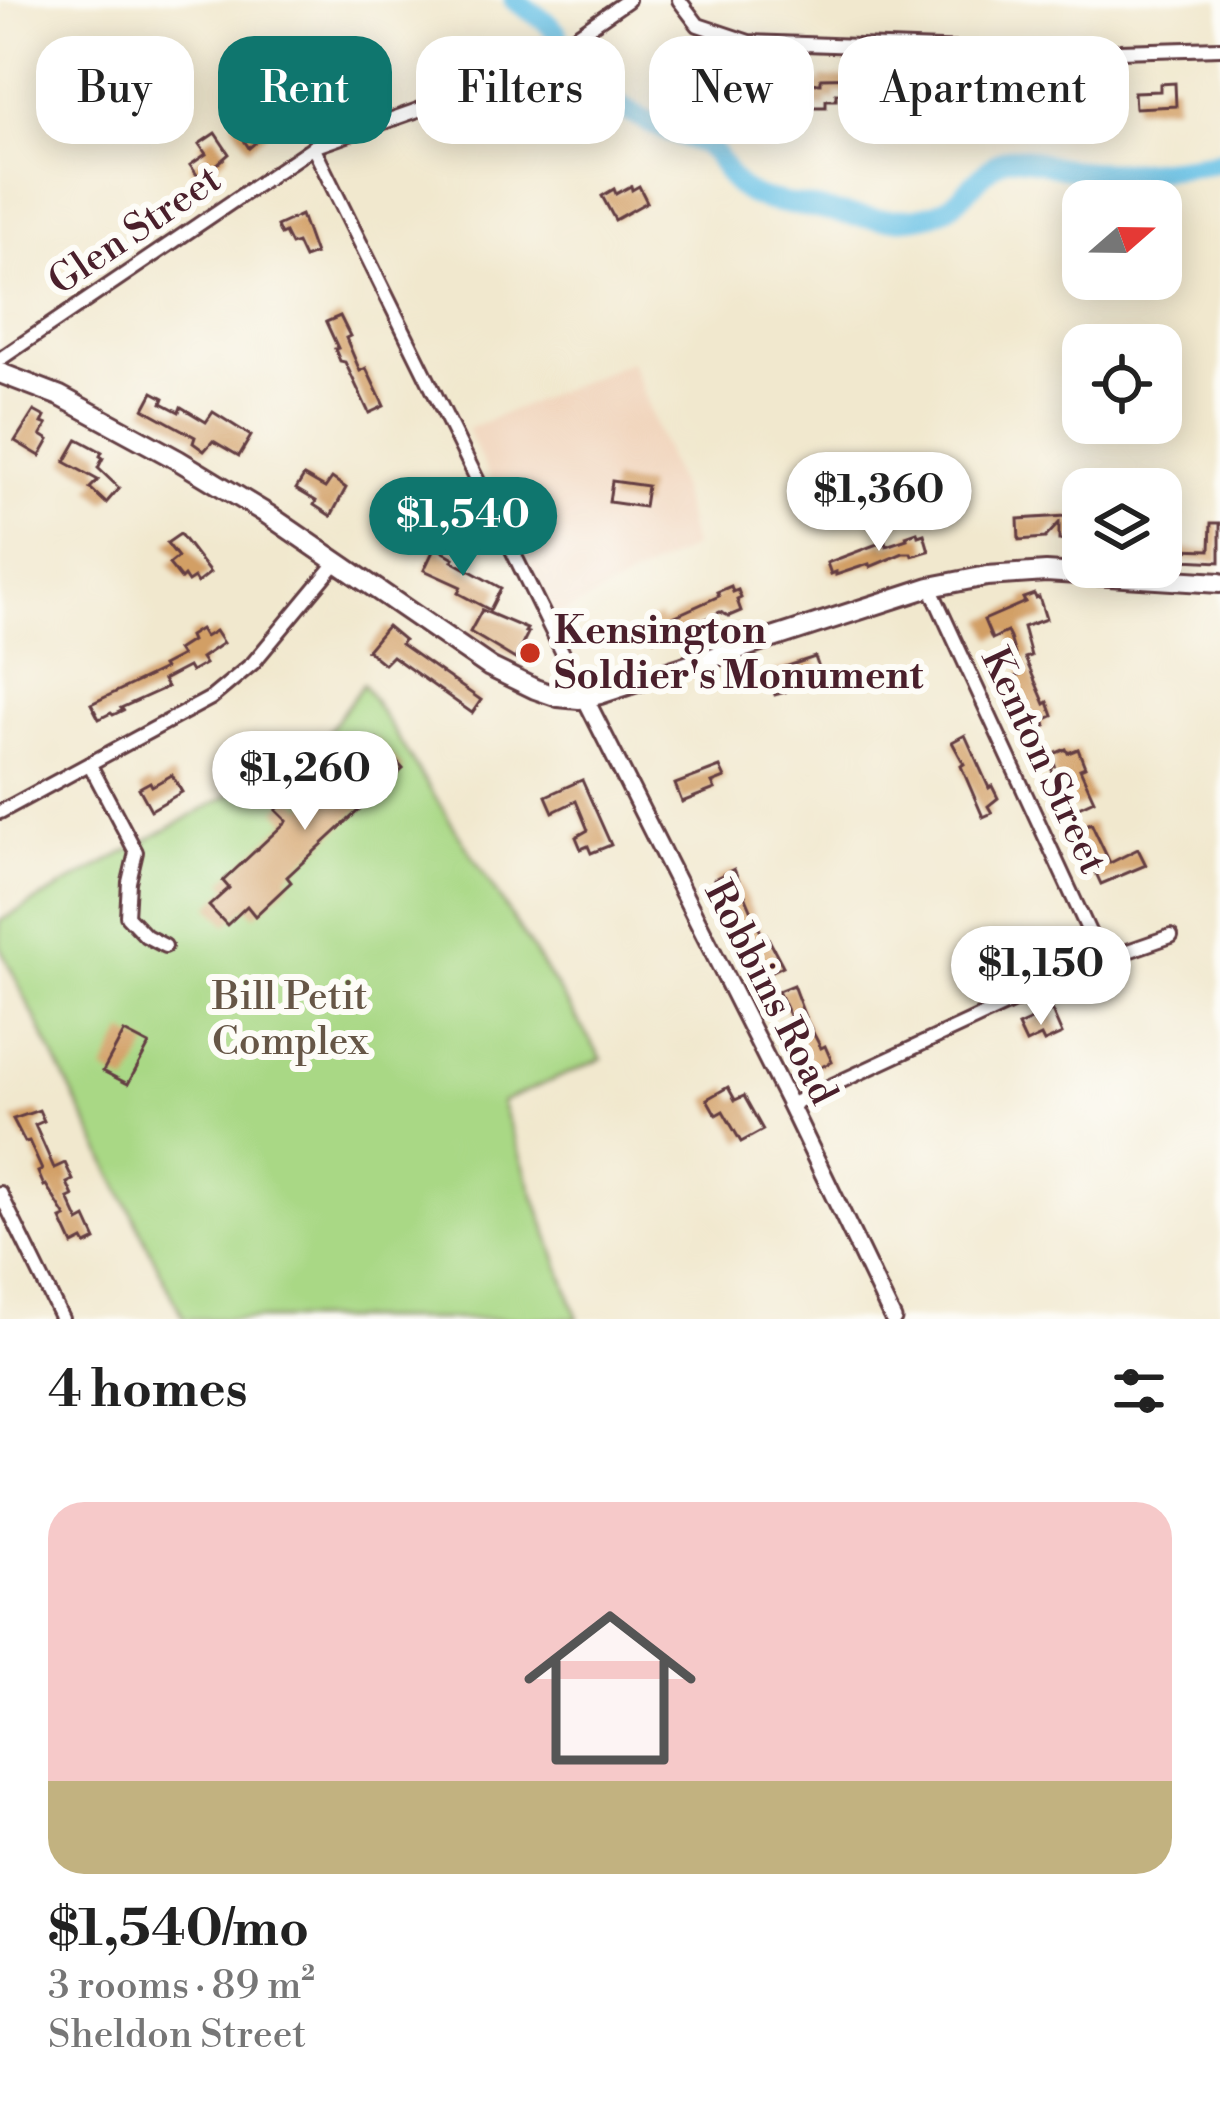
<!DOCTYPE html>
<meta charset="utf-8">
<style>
body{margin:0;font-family:"Libre Bodoni",serif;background:#f6f6f6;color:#222;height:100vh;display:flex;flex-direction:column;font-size:45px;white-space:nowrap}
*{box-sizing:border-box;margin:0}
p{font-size:39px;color:#767676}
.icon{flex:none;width:66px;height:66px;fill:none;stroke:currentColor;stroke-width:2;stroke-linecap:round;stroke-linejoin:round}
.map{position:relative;height:1319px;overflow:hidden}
.sheet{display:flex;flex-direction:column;background:#fff;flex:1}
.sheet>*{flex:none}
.hud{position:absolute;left:36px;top:36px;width:1149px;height:108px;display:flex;gap:24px}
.needle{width:78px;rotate:70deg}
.controls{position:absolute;left:1062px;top:180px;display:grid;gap:24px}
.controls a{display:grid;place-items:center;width:120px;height:120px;border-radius:24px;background:#fff;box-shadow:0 6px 30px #0003;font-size:60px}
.price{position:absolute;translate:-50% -102px;padding:0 27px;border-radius:42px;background:#fff;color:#222;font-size:39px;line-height:78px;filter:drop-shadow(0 3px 6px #0008)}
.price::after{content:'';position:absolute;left:50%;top:72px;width:36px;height:27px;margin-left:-18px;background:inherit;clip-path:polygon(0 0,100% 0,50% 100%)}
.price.active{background:#0f766e;color:#fff}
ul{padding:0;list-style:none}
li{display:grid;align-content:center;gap:24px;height:636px;padding:0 48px}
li+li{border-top:3px solid #e0e0e0}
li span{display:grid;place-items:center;height:372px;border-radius:36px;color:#555}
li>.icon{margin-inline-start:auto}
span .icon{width:216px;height:216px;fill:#fffc;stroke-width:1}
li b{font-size:51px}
h2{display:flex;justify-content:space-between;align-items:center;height:144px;padding:0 48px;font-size:51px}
.tag{padding:0 42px;border-radius:36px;background:#fff;box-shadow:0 6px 30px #0003;font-size:42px;line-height:108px}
.tag.active{background:#0f766e;color:#fff}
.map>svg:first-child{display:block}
</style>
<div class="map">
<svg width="1220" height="1319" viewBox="0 0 1220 1319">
<rect width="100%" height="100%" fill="#fdfcf7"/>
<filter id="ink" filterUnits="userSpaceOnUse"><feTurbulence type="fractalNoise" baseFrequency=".00833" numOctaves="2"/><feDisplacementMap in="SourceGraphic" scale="24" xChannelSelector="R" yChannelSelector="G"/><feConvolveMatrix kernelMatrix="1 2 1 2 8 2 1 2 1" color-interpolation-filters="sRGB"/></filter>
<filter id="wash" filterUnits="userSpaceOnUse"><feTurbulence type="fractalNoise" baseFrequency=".004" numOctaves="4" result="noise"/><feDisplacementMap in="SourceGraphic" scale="48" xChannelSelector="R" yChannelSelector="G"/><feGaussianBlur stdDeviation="2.7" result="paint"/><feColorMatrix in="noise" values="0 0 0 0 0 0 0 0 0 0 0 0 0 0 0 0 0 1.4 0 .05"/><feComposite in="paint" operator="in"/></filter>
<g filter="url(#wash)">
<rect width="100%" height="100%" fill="#f1e8ce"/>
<path fill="#f1d5bd" d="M631 361 681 493 693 547 555 617 467 429Z"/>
<path fill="#a9d885" stroke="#7a7c58" stroke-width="3" d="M363 684 602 1059 501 1102 578 1319H184L0 947V921L318 746Z"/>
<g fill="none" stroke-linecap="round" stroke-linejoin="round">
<g stroke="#67c1e5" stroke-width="21">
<path d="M514 0 545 21 558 34"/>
<path d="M571 55C594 94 628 115 670 132 681 136 693 139 704 145 722 155 723 174 738 186 756 202 785 203 807 207 850 215 889 226 933 214 965 205 988 157 1012 157 1033 158 1054 168 1075 170 1123 176 1172 169 1220 162"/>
</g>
</g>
<g id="blocks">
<g fill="#d29f65">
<path d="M344 66 358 74 359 88 329 104 322 97V91L330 85 331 73Z"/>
<path d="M740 76 781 77V82L821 83V78L873 77V84L888 85 887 101 871 100V104H862V94L836 93V100H826V107H811V99H796V93L739 91Z"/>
<path d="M963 80 1046 86V91L1080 92V88H1108L1107 107H1045V104L1003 103V109L987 108 988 99 963 98Z"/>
<path d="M1175 83 1176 106 1135 108 1134 92 1160 91V84Z"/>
<path d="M246 113 254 124 266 116 274 127 249 148 232 122Z"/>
<path d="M215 133 229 154 200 179 190 165 206 154 199 144Z"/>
<path d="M631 186 632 190 639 186 647 202 615 220 602 196 614 189 616 194Z"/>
<path d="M301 215 315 254 304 258 297 243 291 245 285 233 281 235 277 226Z"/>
<path d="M340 316 350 336 346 338 360 371 366 368 384 406 369 413 345 362 340 361 335 349 338 348 326 322Z"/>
<path d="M153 392 164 398 162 403 179 412 181 407 206 422 213 412 251 436 239 456 213 441 204 451 193 443 195 437 144 409Z"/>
<path d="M34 411 45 417 42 423 47 425 41 435 49 440 40 456 15 441Z"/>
<path d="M78 439 102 452 100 456 103 458 98 468 119 488 106 503 90 488 98 480 65 462Z"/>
<path d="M304 476 325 488 332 478 346 488 331 516 314 505 316 501 296 489Z"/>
<path d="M612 481 647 486 644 507 609 502Z"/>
<path d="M1066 516 1073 518V524H1081L1080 540H1059V523L1045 538 1019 540 1018 519Z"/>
<path d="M1211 523H1220V562L1165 559 1164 539H1166L1167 534 1176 535 1178 549 1210 550Z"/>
<path d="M917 532 918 536 924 534 929 551 912 556 911 553H903L870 567 869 564 836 575V572L831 574 827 563 885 541 886 546 907 539 906 536Z"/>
<path d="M180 534 210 573 197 583 194 578 188 582 184 576 181 579 169 564 178 557 167 543Z"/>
<path d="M435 547 454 558 452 561 501 588 490 610 458 593 461 587 424 570Z"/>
<path d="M731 586 733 592 738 590 741 598 737 600 741 611 729 616 720 612 665 638 664 636 654 640 646 622 659 616 662 622 719 596 717 592Z"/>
<path d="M1034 594 1036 598 1039 597 1046 619 1023 627 1031 656 1025 658 1045 704 1048 702 1053 716 1044 720 1046 726 1027 734 1018 714 1023 713 1013 691 1008 693 1004 682 1021 674 1010 638 1007 632 992 639 984 620 1025 602 1023 598Z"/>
<path d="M482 610 527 629 525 632 528 633 515 659 470 632Z"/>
<path d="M387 626 404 640 401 644 481 700 472 713 392 656 384 664 367 650Z"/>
<path d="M200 629 205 637 215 631 223 643 201 658 205 664 191 672 188 667 163 680 167 687 121 708 123 710 113 715 111 713 99 719 91 704 164 669 162 666 181 656 177 650 191 641 189 636Z"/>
<path d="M815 657 821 674 783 687 785 692 775 695 767 673Z"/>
<path d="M965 735 989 788 992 786 998 798 988 806 992 813 983 817 961 766 964 764 952 742Z"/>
<path d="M376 739 403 769 287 877 291 882 255 916 247 906 227 925 209 906 229 888 223 881 287 821 276 810 292 795 303 807Z"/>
<path d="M1066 749 1068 753 1078 749 1085 767 1080 769 1094 800 1074 809 1072 806 1070 807 1051 768 1055 766 1051 755Z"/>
<path d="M720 767 725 778 712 783 715 789 682 802 675 784Z"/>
<path d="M172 775 182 792 151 810 139 788 150 782 152 786Z"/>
<path d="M582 780 611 845 591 853 588 846 581 849 576 837 588 830 576 801 553 812 546 796Z"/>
<path d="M1091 823 1110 863 1138 849 1146 865 1101 884 1076 829Z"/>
<path d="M734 869 762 935 766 934 783 966 766 974 746 923 736 928 728 909 730 908 724 890 719 892 714 879Z"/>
<path d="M793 985 805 1017 821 1048 825 1046 832 1062 814 1070 778 991Z"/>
<path d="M1052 1011 1062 1034 1044 1042 1041 1036 1026 1043 1018 1026Z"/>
<path d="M124 1032 149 1045 128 1084 103 1071Z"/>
<path d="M728 1087 735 1100 744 1096 763 1130 741 1142 723 1111 716 1115 707 1099Z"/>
<path d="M39 1110 44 1121 35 1125 54 1168 65 1163 73 1180 67 1183 73 1196 68 1198 79 1222 86 1218 96 1240 86 1245 83 1240 73 1245 61 1219 66 1217 46 1185 44 1186 38 1172 42 1170 29 1141 25 1142 13 1119Z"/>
</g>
</g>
</g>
<g filter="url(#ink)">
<use href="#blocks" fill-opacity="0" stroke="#633d43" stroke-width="3"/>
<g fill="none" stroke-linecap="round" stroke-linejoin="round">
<defs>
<g id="minor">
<path d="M679 0 698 25 749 42 1053 53 1220 48"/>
<path d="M313 147 585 698"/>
<path d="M0 359 313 147 503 80 553 52 628 0"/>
<path d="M930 587 1102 960"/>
<path d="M90 765 136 852 129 882 127 916 146 936 165 946"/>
<path d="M0 812 211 698 253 663 336 563"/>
<path d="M790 1105 1102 960 1171 936"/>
<path d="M0 1193 62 1319"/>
</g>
<path id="tertiary" d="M585 698 790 1105 893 1319"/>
<path id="primary" d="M0 373 60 396 178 460 267 514 490 667 535 689 558 697 579 699 600 694 930 587 987 576 1046 572 1220 583"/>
</defs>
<use href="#minor" stroke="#633d43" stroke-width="18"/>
<use href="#tertiary" stroke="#633d43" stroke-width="21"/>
<use href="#primary" stroke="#633d43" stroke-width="24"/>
<use href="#minor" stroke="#fff" stroke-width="12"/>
<use href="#tertiary" stroke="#fff" stroke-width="15"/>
<use href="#primary" stroke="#fff" stroke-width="18"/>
</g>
</g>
<circle fill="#c8321e" stroke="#fdfcf7" stroke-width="4.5" cx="530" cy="653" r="12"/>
<g text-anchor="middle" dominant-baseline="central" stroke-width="12" stroke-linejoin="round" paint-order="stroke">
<g font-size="39" fill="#4a1f2b" stroke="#fdfcf7">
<text transform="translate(135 231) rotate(-34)">Glen Street</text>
<text transform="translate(1043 761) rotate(65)">Kenton Street</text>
<text transform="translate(770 993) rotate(63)">Robbins Road</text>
</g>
<g font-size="39" font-weight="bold" fill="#4a1f2b" stroke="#fdfcf7" text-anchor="start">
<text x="554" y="631">Kensington<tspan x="554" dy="45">Soldier's Monument</tspan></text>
</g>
<g font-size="39" fill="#665646" stroke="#fdfcf7">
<text x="290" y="997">Bill Petit<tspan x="290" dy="45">Complex</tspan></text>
</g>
</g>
</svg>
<div class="controls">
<a><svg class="needle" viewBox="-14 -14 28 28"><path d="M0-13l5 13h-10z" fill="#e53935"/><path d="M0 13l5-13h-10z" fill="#767676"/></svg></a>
<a><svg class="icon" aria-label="locate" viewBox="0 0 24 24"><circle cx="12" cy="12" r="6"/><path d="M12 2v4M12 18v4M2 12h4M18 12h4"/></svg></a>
<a><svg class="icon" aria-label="layers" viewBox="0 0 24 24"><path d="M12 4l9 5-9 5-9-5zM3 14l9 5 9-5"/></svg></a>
</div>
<b class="price" style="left:879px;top:554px">$1,360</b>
<b class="price active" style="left:463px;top:579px">$1,540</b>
<b class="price" style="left:305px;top:833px">$1,260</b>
<b class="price" style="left:1041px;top:1028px">$1,150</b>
<div class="hud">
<a class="tag">Buy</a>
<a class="tag active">Rent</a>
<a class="tag">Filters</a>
<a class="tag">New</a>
<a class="tag">Apartment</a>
</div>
</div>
<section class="sheet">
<h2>4 homes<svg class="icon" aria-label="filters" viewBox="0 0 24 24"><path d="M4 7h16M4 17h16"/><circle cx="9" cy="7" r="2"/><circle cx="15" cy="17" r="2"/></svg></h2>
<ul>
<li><span style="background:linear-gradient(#f6c9c9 75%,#c2b280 0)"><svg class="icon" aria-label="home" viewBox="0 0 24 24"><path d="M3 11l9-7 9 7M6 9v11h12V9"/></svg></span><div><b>$1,540/mo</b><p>3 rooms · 89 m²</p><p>Sheldon Street</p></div></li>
</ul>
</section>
